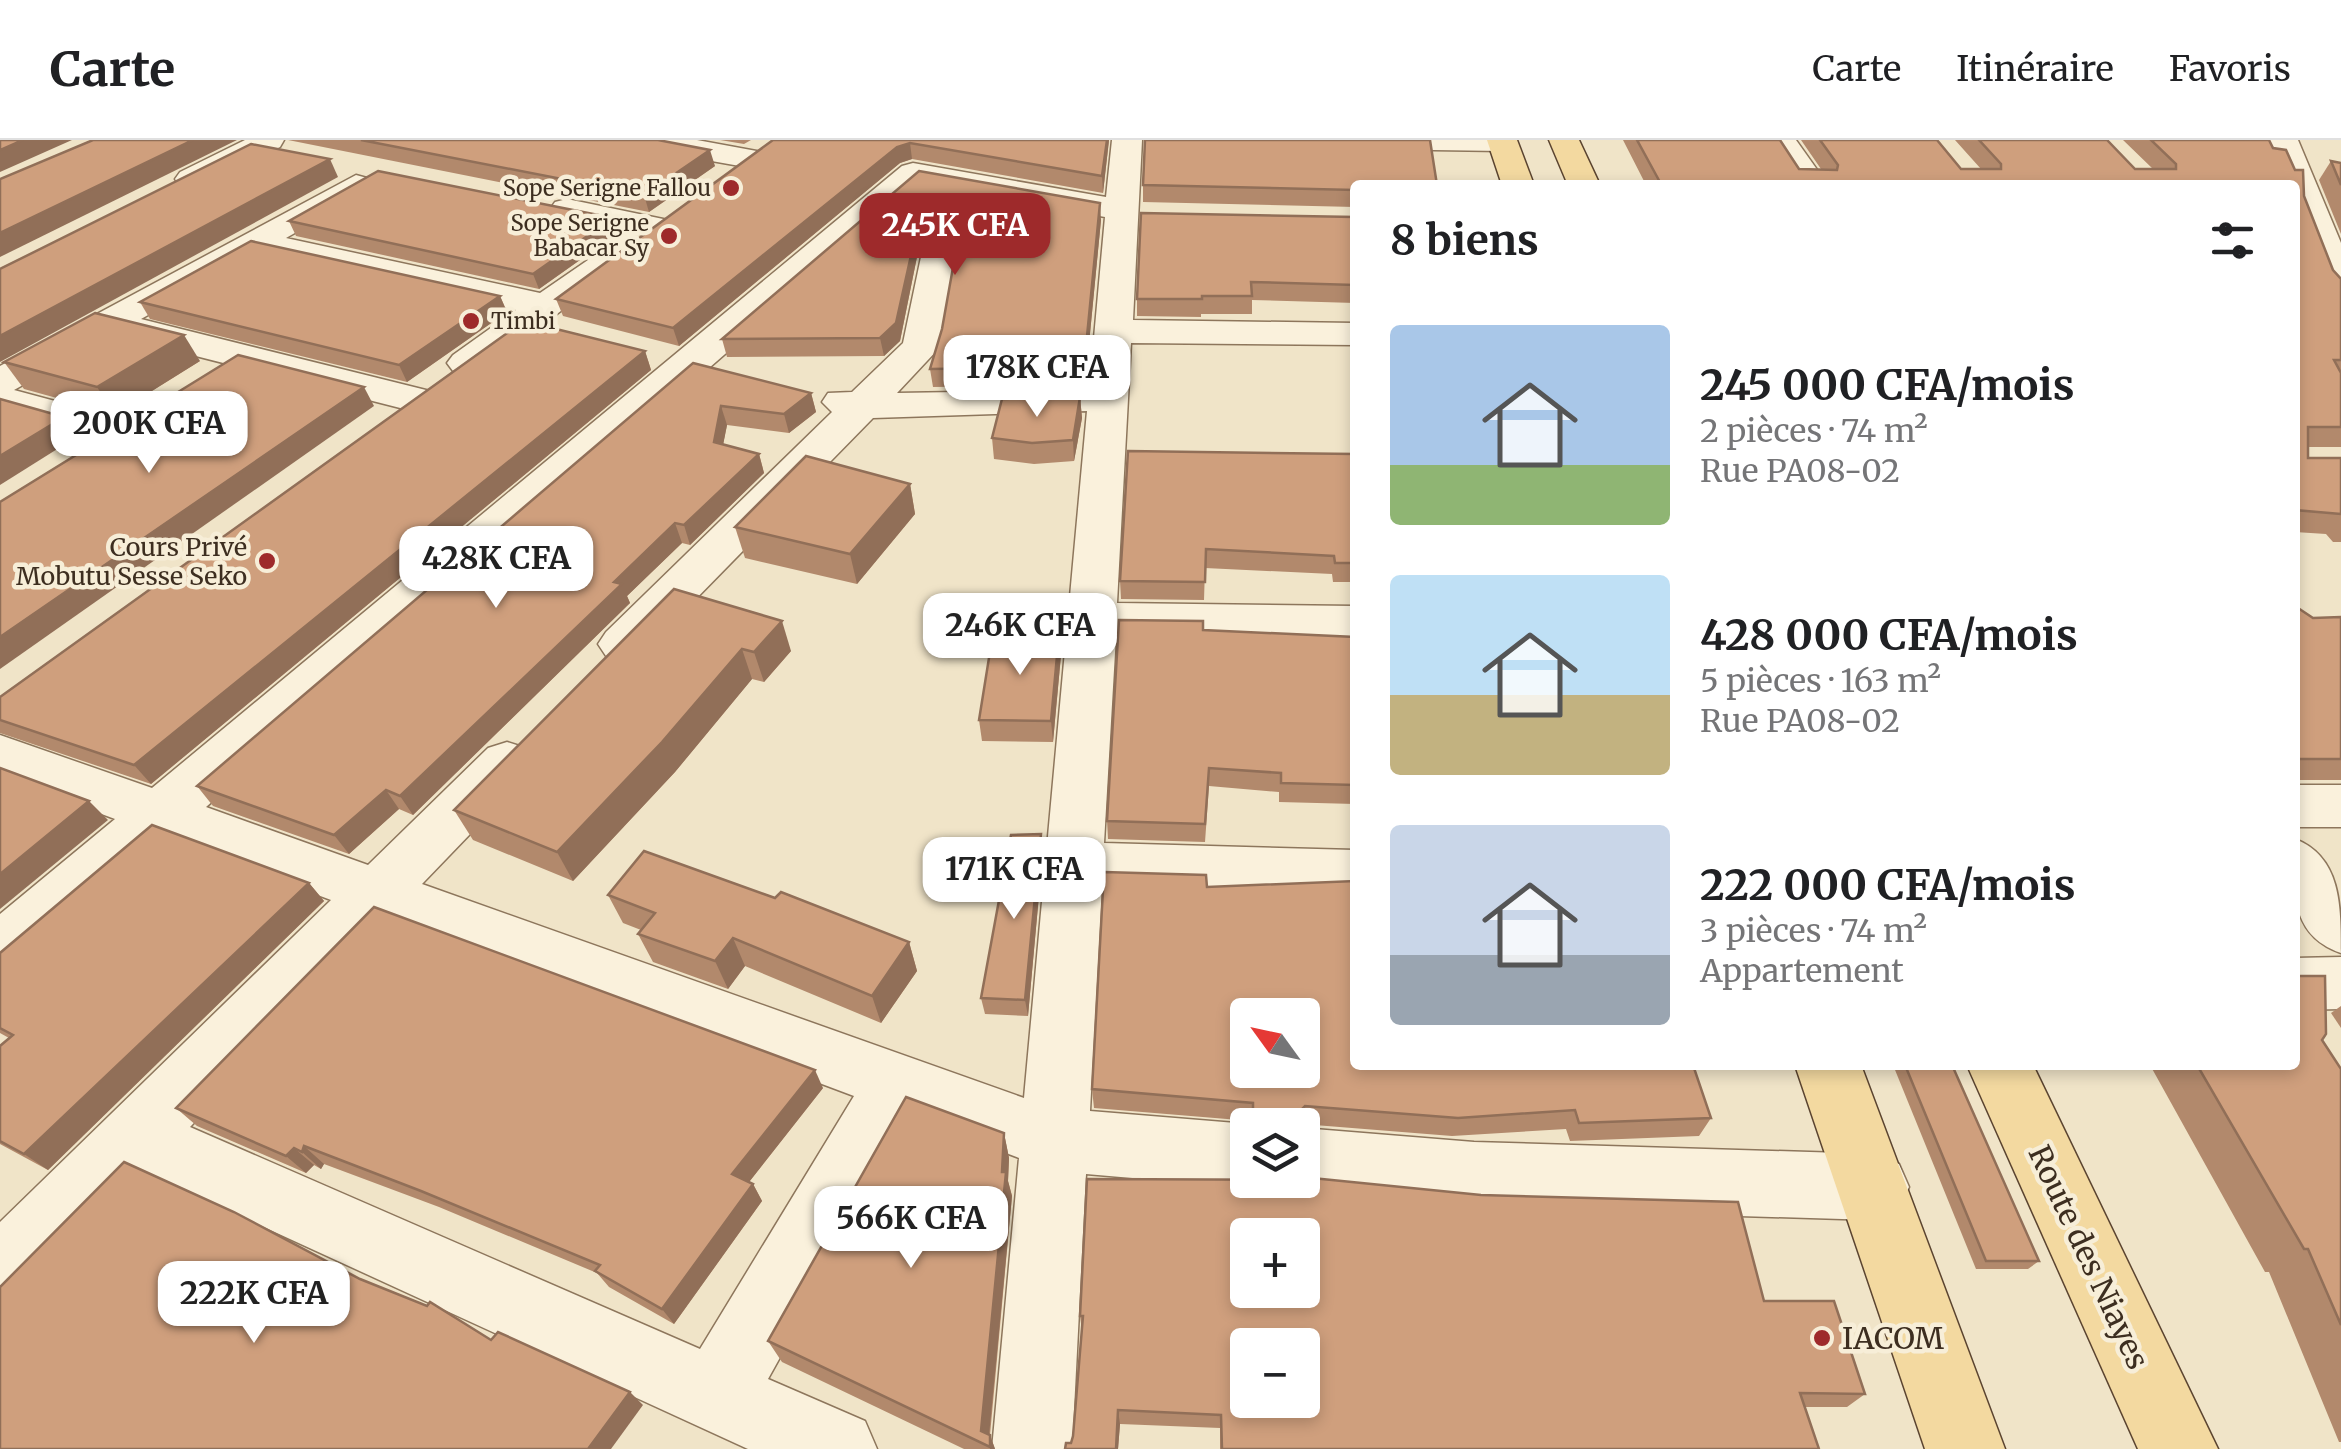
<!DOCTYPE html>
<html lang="fr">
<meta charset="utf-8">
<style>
body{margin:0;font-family:Merriweather,serif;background:#f2f2f2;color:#202124;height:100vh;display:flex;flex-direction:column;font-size:38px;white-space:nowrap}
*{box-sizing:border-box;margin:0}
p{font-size:32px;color:#757577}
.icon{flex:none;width:55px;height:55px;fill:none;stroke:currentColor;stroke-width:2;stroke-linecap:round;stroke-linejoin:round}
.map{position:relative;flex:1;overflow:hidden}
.details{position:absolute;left:1350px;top:40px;width:950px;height:890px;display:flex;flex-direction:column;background:#fff;border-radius:10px;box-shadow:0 5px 15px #0003}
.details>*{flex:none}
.needle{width:65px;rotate:303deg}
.tools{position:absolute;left:1230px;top:858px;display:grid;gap:20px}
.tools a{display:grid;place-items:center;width:90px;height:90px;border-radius:10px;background:#fff;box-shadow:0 5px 15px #0003;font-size:50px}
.price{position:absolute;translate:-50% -85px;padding:0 22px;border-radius:20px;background:#fff;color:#222;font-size:32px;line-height:65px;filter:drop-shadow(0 2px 5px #0008)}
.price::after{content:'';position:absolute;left:50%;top:60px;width:30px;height:22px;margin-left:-15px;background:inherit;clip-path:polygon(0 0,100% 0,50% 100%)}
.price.active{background:#9e2a2b;color:#fff}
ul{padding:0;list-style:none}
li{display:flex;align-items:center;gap:30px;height:250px;padding:0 40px}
li span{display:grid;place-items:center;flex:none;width:280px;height:200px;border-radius:10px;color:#555}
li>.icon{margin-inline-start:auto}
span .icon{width:120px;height:120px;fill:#fffc;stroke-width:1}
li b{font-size:42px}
h2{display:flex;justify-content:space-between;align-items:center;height:120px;padding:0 40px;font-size:42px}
header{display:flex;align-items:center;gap:60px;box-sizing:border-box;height:140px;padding:0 50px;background:#fff;border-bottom:2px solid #e0e0e0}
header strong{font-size:48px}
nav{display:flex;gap:55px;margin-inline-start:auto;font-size:35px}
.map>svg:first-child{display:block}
</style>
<header>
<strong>Carte</strong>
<nav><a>Carte</a><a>Itinéraire</a><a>Favoris</a></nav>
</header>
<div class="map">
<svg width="2341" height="1309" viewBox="0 0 2341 1309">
<rect width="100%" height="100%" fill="#f0e4c8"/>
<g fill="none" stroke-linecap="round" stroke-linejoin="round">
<defs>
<g id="minor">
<path d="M245 0H284L280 7 202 46H180L175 39 180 32Z"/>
<path d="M629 0H697L762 12 767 19 762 26 751 28 644 9 633 7Z"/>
<path d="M1112 0H1142L1133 180 1355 183V205L1131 203 1117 463 1355 466V498L1116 495 1104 703 1355 710V756L1102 749 1090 971 1248 984V1040H1269L1248 1048 1086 1034 1072 1309H992L1019 1018 913 978 768 1239 865 1281 877 1309H748L146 1033 26 1159 0 1169V1082L331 760 169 699 21 828 0 835V774L115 679 0 636V595L152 648 902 26 913 23 1106 57ZM920 44 1105 77 1089 253 1075 250 897 253 941 206 960 93 955 86 943 83 931 86 926 93 903 203 852 252 828 253 822 262 832 272 606 492 598 504 606 516 623 521 640 516 873 278 1087 271 1024 958 422 744 526 636 534 622 526 608 507 602 488 608 368 725 206 667ZM387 781 854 956 700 1209 190 987Z"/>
<path d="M1350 0H1516L1517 2 1513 9 1502 11 1365 9 1354 7Z"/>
<path d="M1765 0H1796L1828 45H1796Z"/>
<path d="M2268 0H2298L2341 103V158L2328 155 2323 147 2295 73V45H2285Z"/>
<path d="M356 35 367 38 372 45 367 52 286 98 540 153 604 109 616 105 628 109 634 116 481 231 467 235 453 231 447 223 453 215 516 170 259 113 141 179 430 251 436 260 430 269 416 272 113 195 14 250 137 283 143 292 137 301 122 304 0 271V226Z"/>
<path d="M567 59 668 80 673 87 668 94 656 97 555 76 550 69 555 62Z"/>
<rect x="2295" y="645" width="46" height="42"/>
<path d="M2295 699C2341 717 2341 765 2341 813 2287 794 2295 747 2295 699Z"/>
<path d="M2341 817V869L2295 870V818Z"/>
<path d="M1302 988 1474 1002 1874 1014 1899 1024 1909 1047 1899 1070 1874 1080 1474 1068 1302 1052 1277 1040H1302Z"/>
</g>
<g id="major">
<path d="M1487 0H1517L1534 45H1502Z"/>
<path d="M1549 0H1579L1600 45H1568Z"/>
<path d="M1795 925H1861L2005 1309H1925Z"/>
<path d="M1967 925H2033L2218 1309H2138Z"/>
</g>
</defs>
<use href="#minor" stroke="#8d765c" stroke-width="3"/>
<use href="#major" stroke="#5b4430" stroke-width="3"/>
<use href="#minor" fill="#faf1dc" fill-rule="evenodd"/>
<use href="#major" fill="#f3d9a0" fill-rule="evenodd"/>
</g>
<g fill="#b2896c">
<path d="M288 0H658L715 26 649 72Z"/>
<path d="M720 0H751L744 4Z"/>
<path d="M773 0H1109L1103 53 912 19 900 23 679 206 563 176 556 159Z"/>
<path d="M1623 0H1780L1799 29H1821L1801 0H1937L1961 29H1981L1955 0H2107L2135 29H2153L2123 0H2269L2304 56 2333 130 2341 139V307H2308V318H2341V402H2333L2326 394 2295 392V45H1646Z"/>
<path d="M2331 21 2341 23V94L2319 40Z"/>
<path d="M919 31 1101 80 1085 245 933 247 930 229 942 189 960 87 958 84 944 79 930 82 922 92 900 201 884 216 727 217 722 199Z"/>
<path d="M1143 45H1355V67L1143 62Z"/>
<path d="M1355 77V163L1252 160V174H1201V177L1137 176V159Z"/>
<path d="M289 81 618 93 539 149 296 96Z"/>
<path d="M500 156 507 172 407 242 150 179 140 162Z"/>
<path d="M645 211 651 230 151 644 0 593V557Z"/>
<path d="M200 221 115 274 24 249 4 222Z"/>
<path d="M693 223 811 253 816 272 789 293 727 285 723 304 759 314 764 333 690 405 682 403 627 456 630 463 413 675 399 669 349 714 213 666 197 646Z"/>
<path d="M1080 257 1082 278 1074 321 1034 324 994 319 992 298Z"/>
<path d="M1355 314V442H1333L1332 434 1205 428 1204 460 1121 459 1120 441Z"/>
<path d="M910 344 915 374 857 444 745 418 735 387Z"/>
<path d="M674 449 791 511 764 542 752 539 675 632 573 741 473 700 454 670Z"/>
<path d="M2295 466 2313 478 2341 477V640H2295Z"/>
<path d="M1203 490 1355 497V664L1279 662V652L1209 646 1205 702 1108 699 1107 681Z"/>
<path d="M1061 515 1053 602 982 601 979 580Z"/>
<path d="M1041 694 1043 711 1028 876 985 874 981 858Z"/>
<path d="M309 743 324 761 48 1030 0 1004V906L9 898 0 893V813Z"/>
<path d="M1207 747 1711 978 1699 996 1570 1001 1566 989 1452 996 1302 984 1251 985V981L1094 968 1092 949Z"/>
<path d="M608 755 775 758 909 802 917 831 881 883 745 826 728 849 653 822 638 794 641 790 623 783Z"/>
<path d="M2341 866V888L2331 873Z"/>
<path d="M2322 900 2341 929V1302H2339L2269 1132H2265L2150 925H2295Z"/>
<path d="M1893 925H1952L2039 1121 2028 1129H1976Z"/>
<path d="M823 948 749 1042 753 1044 762 1061 674 1184 609 1147 597 1133 439 1067 324 1024 321 1029 314 1025 306 1033 197 986 176 968Z"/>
<path d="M1004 993 1009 1018 1008 1041 1012 1056 990 1295 995 1309H964L782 1222 768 1201Z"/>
<path d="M1764 1161 1865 1254 1847 1267H1805L1819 1309H1220V1288L1120 1284 1118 1309H1065L1071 1303 1073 1296 1082 1191 1080 1176Z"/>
</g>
<g fill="#916f58">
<path d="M23 0H72L0 32V10Z"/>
<path d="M193 0H237L0 117V93Z"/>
<path d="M1107 0H1109L1103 53 1102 36Z"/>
<path d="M910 3 912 19 900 23 679 206 673 188 897 7Z"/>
<path d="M710 10 715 26 649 72 644 55Z"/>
<path d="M330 19 338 37 0 222V196Z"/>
<path d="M942 62 944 79 930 82 922 92 900 201 884 216 880 198 920 75 928 65Z"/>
<path d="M1100 63 1101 80 1085 245 1084 227Z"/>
<path d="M613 78 618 93 539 149 533 134Z"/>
<path d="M500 156 507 172 407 242 399 225Z"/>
<path d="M184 195 200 221 115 274 97 247Z"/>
<path d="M645 211 651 230 151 644 134 625Z"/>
<path d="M364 247 374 266 0 529V497Z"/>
<path d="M811 253 816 272 789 293 784 274Z"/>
<path d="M1080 257 1082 278 1074 321 1073 300Z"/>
<path d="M721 266 727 285 720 321 714 302Z"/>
<path d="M64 277 78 296 0 345V316Z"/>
<path d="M759 314 764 333 690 405 684 385Z"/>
<path d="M910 344 915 374 857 444 850 414Z"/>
<path d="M675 383 682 403 627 456 630 463 413 675 400 656 614 442Z"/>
<path d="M782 481 791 511 764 542 754 512Z"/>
<path d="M1059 494 1061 515 1053 602 1051 581Z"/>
<path d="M742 509 752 539 675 632 573 741 557 712Z"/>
<path d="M386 650 399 669 349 714 334 695Z"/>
<path d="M89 661 108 680 0 769V734Z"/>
<path d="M1041 694 1043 711 1028 876 1025 860Z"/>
<path d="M309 743 324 761 48 1030 24 1014Z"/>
<path d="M733 798 745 826 728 849 715 821Z"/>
<path d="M909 802 917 831 881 883 872 856Z"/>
<path d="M815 930 823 948 742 1051 732 1034Z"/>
<path d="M1004 993 1009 1018 1008 1041 1012 1056 988 1306 981 1291Z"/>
<path d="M304 1006 324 1024 321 1029 302 1012Z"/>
<path d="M294 1008 314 1025 306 1033 286 1016Z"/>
<path d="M753 1044 762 1061 674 1184 662 1169Z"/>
<path d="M630 1252 643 1265 611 1309H588Z"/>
<path d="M1118 1270 1120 1284 1118 1309H1116Z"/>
<path d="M990 1295 995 1309H990Z"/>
</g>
<g fill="#cf9f7d" stroke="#916f58" stroke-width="2.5" fill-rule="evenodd">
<path d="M0 0H23L0 10Z"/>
<path d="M93 0H193L0 93V39Z"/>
<path d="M361 0H658L710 10 644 55Z"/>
<path d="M773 0H1107L1102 36 910 3 897 7 673 188 556 159Z"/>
<path d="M1145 0H1430L1437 45H1355V50L1143 45Z"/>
<path d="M1637 0H1780L1799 29 1837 30 1838 25 1820 0H1937L1961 29H2001V24L1979 0H2107L2135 29H2176V24L2151 0H2269L2273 8 2286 10 2295 30H2303L2304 56 2333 130 2341 139V220H2334L2341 233V287H2308V318H2341V374L2295 370V45H1666L1661 44Z"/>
<path d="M251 4 330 19 0 196V129Z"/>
<path d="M2331 21 2341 23V45Z"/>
<path d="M378 31 613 78 533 134 289 81Z"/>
<path d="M919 31 1100 63 1084 227 930 229 942 189 962 77 956 67 942 62 928 65 920 75 896 183 880 198 722 199Z"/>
<path d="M1141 73 1355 77V145L1251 142 1252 156H1202V159H1137Z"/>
<path d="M251 101 500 156 399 225 140 162Z"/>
<path d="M95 173 184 195 97 247 4 222Z"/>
<path d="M524 181 645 211 134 625 0 580V557Z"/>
<path d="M238 215 364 247 0 497V362Z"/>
<path d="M693 223 811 253 784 274 721 266 714 302 759 314 684 385 675 383 614 442 622 444 400 656 386 650 334 695 197 646Z"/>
<path d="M1080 257 1073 300 1032 303 992 298 1002 259Z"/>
<path d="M0 259 64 277 0 316Z"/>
<path d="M1128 311 1355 314V423H1335L1334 416 1206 409 1205 442 1120 441Z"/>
<path d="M806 316 910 344 850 414 735 387Z"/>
<path d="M674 449 782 481 754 512 742 509 662 602 557 712 454 670Z"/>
<path d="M2295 466 2313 478 2341 477V619H2295Z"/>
<path d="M1119 480 1203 481V490L1355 497V645L1281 643V633L1209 628 1205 684 1107 681Z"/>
<path d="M993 493 1059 494 1051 581 979 580Z"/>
<path d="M0 628 89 661 0 734Z"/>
<path d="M152 685 309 743 24 1014 0 1001V906L13 895 0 888V813Z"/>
<path d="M1041 694 1025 860 981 858 1011 695Z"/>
<path d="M644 711 775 758 781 752 909 802 872 856 733 798 715 821 638 794 655 773 608 755Z"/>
<path d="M1104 732 1206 735 1207 747 1355 741V925H1693L1711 978 1579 983 1575 970 1458 978 1305 966 1301 970V985H1253V963L1092 949ZM1248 875H1302V930H1248Z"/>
<path d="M374 767 815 930 732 1034 753 1044 662 1169 595 1131 600 1125 421 1051 304 1006 302 1012 294 1008 286 1016 176 968Z"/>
<path d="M2295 836H2325L2326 894 2322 900 2341 929V1185L2308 1109H2304L2197 925H2295Z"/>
<path d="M1905 925H1952L2039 1121H1986Z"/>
<path d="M906 957 1004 993 1002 1032H1006L981 1291 990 1295V1307L768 1201Z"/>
<path d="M124 1022 234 1072 360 1139 427 1166 430 1162 491 1200 498 1192 630 1252 588 1309H0V1147Z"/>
<path d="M1302 1037 1481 1055 1738 1062 1764 1161H1834L1865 1254 1800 1253 1819 1309H1222L1221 1275 1118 1270 1116 1309H1065L1066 1303H1071L1073 1296 1083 1176H1080L1087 1039 1302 1040ZM1248 1095H1302V1150H1248ZM1248 1205H1302V1260H1248Z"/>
</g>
<g fill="#9e2a2b" stroke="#f7eed8" stroke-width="4">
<circle cx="731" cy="48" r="10"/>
<circle cx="669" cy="96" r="10"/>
<circle cx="471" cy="181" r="10"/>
<circle cx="267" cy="421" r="10"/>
<circle cx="1822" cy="1198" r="10"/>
</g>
<g text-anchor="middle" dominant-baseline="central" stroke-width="9" stroke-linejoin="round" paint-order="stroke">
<g font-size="22" fill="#3d2e20" stroke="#f7eed8" text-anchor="end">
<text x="711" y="48">Sope Serigne Fallou</text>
<text x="649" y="83">Sope Serigne<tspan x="649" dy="25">Babacar Sy</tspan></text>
<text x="491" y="181" text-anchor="start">Timbi</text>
</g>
<g font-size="25" fill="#3d2e20" stroke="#f7eed8" text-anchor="end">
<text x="247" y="407">Cours Privé<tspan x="247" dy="29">Mobutu Sesse Seko</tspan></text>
</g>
<g font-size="30" fill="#3d2e20" stroke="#f7eed8">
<text transform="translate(2089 1117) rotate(65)">Route des Niayes</text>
</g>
<g font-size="30" fill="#3d2e20" stroke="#f7eed8" text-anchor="start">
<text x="1842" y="1198">IACOM</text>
</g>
</g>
</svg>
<div class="tools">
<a><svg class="needle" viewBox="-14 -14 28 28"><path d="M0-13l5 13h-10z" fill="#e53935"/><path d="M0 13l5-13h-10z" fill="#757577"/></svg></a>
<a><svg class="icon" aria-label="layers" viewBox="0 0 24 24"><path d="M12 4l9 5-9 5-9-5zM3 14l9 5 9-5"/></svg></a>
<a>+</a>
<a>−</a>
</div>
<b class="price active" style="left:955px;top:138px">245K CFA</b>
<b class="price" style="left:1037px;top:280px">178K CFA</b>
<b class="price" style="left:149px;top:336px">200K CFA</b>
<b class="price" style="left:496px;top:471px">428K CFA</b>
<b class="price" style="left:1020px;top:538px">246K CFA</b>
<b class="price" style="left:1014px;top:782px">171K CFA</b>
<b class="price" style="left:911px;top:1131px">566K CFA</b>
<b class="price" style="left:254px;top:1206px">222K CFA</b>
<section class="details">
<h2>8 biens<svg class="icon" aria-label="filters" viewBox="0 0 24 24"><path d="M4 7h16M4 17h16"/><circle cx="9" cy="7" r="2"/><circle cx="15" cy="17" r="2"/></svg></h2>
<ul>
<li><span style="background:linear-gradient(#a9c7e8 70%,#8fb573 0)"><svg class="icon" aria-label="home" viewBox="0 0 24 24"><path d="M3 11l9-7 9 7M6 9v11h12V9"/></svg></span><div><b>245 000 CFA/mois</b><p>2 pièces · 74 m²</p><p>Rue PA08-02</p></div></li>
<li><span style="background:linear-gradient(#bfe0f5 60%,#c2b280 0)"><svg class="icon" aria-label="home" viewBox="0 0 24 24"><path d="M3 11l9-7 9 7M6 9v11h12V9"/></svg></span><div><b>428 000 CFA/mois</b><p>5 pièces · 163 m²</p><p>Rue PA08-02</p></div></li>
<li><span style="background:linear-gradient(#c9d6e8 65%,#9aa5b1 0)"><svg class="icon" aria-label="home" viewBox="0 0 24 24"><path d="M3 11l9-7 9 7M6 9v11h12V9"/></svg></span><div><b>222 000 CFA/mois</b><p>3 pièces · 74 m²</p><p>Appartement</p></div></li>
</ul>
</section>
</div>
